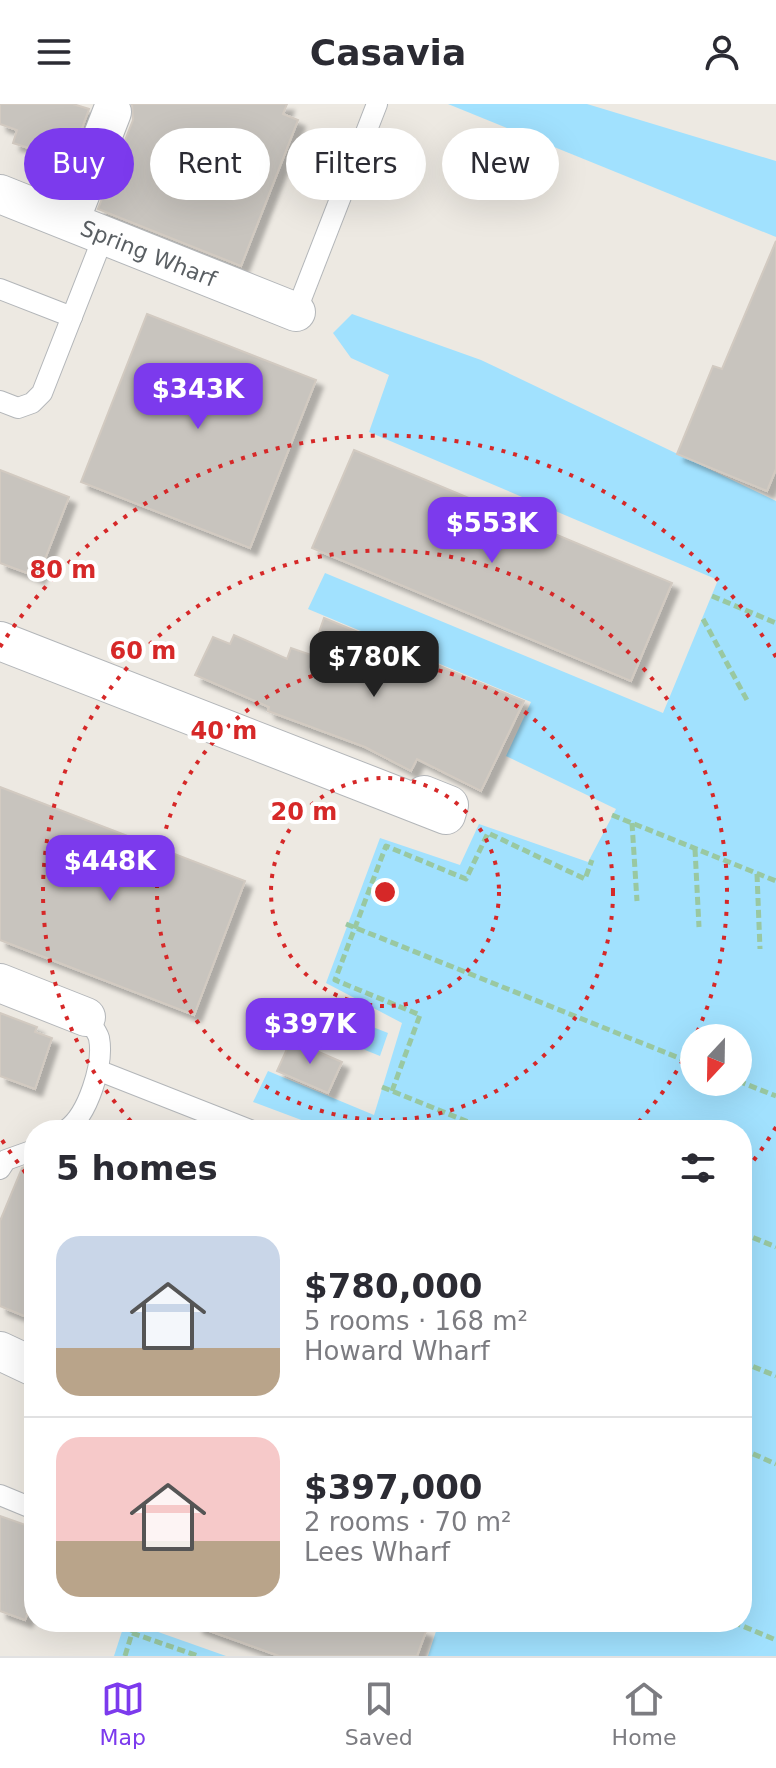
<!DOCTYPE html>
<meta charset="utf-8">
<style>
body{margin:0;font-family:"DejaVu Sans",sans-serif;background:#f2f2f3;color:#2b2b33;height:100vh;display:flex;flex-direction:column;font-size:30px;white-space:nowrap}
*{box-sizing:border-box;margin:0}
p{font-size:26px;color:#7c7c81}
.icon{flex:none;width:44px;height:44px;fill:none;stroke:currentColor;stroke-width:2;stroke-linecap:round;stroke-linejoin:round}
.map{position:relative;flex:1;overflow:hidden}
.drawer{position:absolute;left:24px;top:1016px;width:728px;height:512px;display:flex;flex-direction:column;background:#fff;border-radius:32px;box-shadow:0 8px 32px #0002}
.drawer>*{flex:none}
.guide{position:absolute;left:24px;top:24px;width:728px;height:72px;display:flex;gap:16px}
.needle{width:52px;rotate:202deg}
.fabs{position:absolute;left:680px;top:920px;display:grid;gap:16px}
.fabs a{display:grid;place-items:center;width:72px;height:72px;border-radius:50%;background:#fff;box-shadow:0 8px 32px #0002;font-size:40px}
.price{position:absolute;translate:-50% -68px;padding:0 18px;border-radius:16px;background:#7c3aed;color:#fff;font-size:26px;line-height:52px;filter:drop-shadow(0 2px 4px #0008)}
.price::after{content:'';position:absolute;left:50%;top:48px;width:24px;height:18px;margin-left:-12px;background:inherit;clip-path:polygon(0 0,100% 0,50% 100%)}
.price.active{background:#222;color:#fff}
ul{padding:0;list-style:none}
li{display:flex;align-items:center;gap:24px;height:200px;padding:0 32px}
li+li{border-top:2px solid #e1e1e2}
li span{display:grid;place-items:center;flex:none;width:224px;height:160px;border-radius:24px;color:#555}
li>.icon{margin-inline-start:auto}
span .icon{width:96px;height:96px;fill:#fffc;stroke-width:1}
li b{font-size:34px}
h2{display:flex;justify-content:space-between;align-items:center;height:96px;padding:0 32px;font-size:34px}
.pill{padding:0 28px;border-radius:36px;background:#fff;box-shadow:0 8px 32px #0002;font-size:28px;line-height:72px}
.pill.active{background:#7c3aed;color:#fff}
header{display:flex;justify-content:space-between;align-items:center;height:104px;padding:0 32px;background:#fff;font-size:36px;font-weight:700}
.tabs{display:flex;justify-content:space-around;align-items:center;height:112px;border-top:2px solid #e1e1e2;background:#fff;font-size:22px;color:#7c7c81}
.tabs a{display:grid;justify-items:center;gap:4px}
.tabs .active{color:#7c3aed}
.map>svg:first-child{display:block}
</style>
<header><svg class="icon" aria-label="menu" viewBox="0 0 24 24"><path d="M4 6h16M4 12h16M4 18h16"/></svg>Casavia<svg class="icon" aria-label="person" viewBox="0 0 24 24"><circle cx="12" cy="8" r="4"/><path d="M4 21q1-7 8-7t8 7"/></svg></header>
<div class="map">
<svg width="776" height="1552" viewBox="0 0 776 1552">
<defs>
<filter id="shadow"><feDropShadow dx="7" dy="7" stdDeviation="2" flood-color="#0004"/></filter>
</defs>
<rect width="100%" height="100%" fill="#ede9e2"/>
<g fill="#a1e1fe" fill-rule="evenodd">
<path d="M448 0H587L776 57V133Z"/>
<path d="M352 210 481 256 776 397V1552H428L439 1518H742V1026H328L253 998 268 967 374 1011 402 919 326 879 380 734 460 761 479 720 588 758 616 705 506 652 531 598 308 505 325 469 663 609 718 476 369 328 389 271 351 254 333 229ZM694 934H738V978H694Z"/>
<path d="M327 905 388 929 380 952 318 927Z"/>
<path d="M125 1518H130L226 1552H114Z"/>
</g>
<g fill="#c8c4be" stroke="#d2cac1" stroke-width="2" filter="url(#shadow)">
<path d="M0 0H73L89 5 70 57 13 39 17 26 0 20Z"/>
<path d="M132 0H287L283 10 298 16 241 162 98 105 133 16Z"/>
<path d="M776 137V365L767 387 677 350 713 262 722 265Z"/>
<path d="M147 210 316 276 250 444 81 378Z"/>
<path d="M354 346 672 479 631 577 312 444Z"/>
<path d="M0 366 69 393 38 473 0 459Z"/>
<path d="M324 514 524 597 481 687 417 655 411 667 365 643 268 607 269 603 195 571 213 533 230 540 234 531 287 555 291 544 311 551Z"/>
<path d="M0 683 245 777 194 911 0 836Z"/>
<path d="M0 909 37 923 35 928 52 934 35 985 0 972Z"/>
<path d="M291 936 342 958 328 989 277 967Z"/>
<path d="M34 1060V1216L0 1202V1117L22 1064Z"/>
<path d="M0 1412 34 1424V1492L25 1516 0 1507Z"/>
<path d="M197 1518H402L426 1527 417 1552H279L196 1522Z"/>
</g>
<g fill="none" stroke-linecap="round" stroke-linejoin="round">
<defs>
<g id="lane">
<path d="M0 185 72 213"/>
<path d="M296 208 377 0"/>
<path d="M0 297 18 304 32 299 42 289 104 131"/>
<path d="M100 967 250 1026"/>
<path d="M66 1026C88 1011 104 960 99 934 97 927 90 919 86 913"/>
<path d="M0 1065 6 1056 34 1046"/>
<path d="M0 1391 34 1405"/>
</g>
<g id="street">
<path id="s1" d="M0 90 296 208"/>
<path d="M70 117 112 8"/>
<path d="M0 537 446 711 449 701 424 691V702"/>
<path d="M0 879 86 913"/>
<path d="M0 1247 34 1263"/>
</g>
</defs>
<use href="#lane" stroke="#b3b6b9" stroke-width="22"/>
<use href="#street" stroke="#b3b6b9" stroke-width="40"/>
<g stroke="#99c8a1" stroke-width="5" stroke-dasharray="8 4" stroke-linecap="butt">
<path d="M712 492 776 519"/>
<path d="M703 515 748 598"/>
<path d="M612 711 776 777"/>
<path d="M632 719 637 797"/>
<path d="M695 745 699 823"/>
<path d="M757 770 760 845"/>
<path d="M346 820 694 960"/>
<path d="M738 977 776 992"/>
<path d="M382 983 488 1026"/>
<path d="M392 987 420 911 335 876 386 742 466 775 488 729 585 775 592 756"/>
<path d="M742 1129 776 1143"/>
<path d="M742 1258 776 1272"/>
<path d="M742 1345 776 1360"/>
<path d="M733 1518 776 1536"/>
<path d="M125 1552 132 1529 198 1552"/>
</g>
<use href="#lane" stroke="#fff" stroke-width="20"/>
<use href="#street" stroke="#fff" stroke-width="38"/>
</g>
<g fill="none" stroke="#d62828" stroke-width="4" stroke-dasharray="4 8">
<circle cx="385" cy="788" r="114"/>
<circle cx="385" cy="788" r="228"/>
<path d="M139 1026A342 342 0 1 1 631 1026"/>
<path d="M776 1023A456 456 0 0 1 744 1069M33 1078A456 456 0 0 1 0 1033M0 543A456 456 0 0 1 776 553"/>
</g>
<g text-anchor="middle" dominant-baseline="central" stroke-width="8" stroke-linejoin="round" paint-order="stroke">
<g font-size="22" fill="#5a5f63" stroke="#fff">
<text stroke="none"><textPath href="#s1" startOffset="160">Spring Wharf</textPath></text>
</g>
</g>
<circle cx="385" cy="788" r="12" fill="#d62828" stroke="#fff" stroke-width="4"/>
<g font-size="24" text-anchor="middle" font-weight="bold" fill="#d62828" stroke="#fff" stroke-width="8" stroke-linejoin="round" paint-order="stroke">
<text x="63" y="474">80 m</text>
<text x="143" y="555">60 m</text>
<text x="224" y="635">40 m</text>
<text x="304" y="716">20 m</text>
</g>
</svg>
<div class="fabs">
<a><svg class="needle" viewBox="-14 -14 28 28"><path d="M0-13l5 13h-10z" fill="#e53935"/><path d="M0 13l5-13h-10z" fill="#7c7c81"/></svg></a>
</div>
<b class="price" style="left:198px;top:327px">$343K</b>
<b class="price" style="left:492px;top:461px">$553K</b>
<b class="price active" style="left:374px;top:595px">$780K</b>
<b class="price" style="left:110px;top:799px">$448K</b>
<b class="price" style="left:310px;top:962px">$397K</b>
<div class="guide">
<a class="pill active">Buy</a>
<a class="pill">Rent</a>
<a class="pill">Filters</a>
<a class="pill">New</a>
</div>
<section class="drawer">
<h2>5 homes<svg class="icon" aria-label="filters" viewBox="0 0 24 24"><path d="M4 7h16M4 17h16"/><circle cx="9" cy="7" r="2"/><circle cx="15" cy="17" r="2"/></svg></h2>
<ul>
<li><span style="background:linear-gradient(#c9d6e8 70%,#b9a48a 0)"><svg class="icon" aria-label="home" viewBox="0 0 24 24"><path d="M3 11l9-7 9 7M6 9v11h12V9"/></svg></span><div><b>$780,000</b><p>5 rooms · 168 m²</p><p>Howard Wharf</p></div></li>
<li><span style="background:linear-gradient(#f6c9c9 65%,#b9a48a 0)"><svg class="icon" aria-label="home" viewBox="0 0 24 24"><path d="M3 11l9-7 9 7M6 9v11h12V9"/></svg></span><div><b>$397,000</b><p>2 rooms · 70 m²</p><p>Lees Wharf</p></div></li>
</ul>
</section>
</div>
<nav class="tabs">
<a class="active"><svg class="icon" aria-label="map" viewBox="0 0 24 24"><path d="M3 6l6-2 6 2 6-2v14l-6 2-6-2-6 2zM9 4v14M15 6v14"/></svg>Map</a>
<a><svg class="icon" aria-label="saved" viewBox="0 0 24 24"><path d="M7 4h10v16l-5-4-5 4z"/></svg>Saved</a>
<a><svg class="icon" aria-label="home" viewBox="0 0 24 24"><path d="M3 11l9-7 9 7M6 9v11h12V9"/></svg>Home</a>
</nav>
